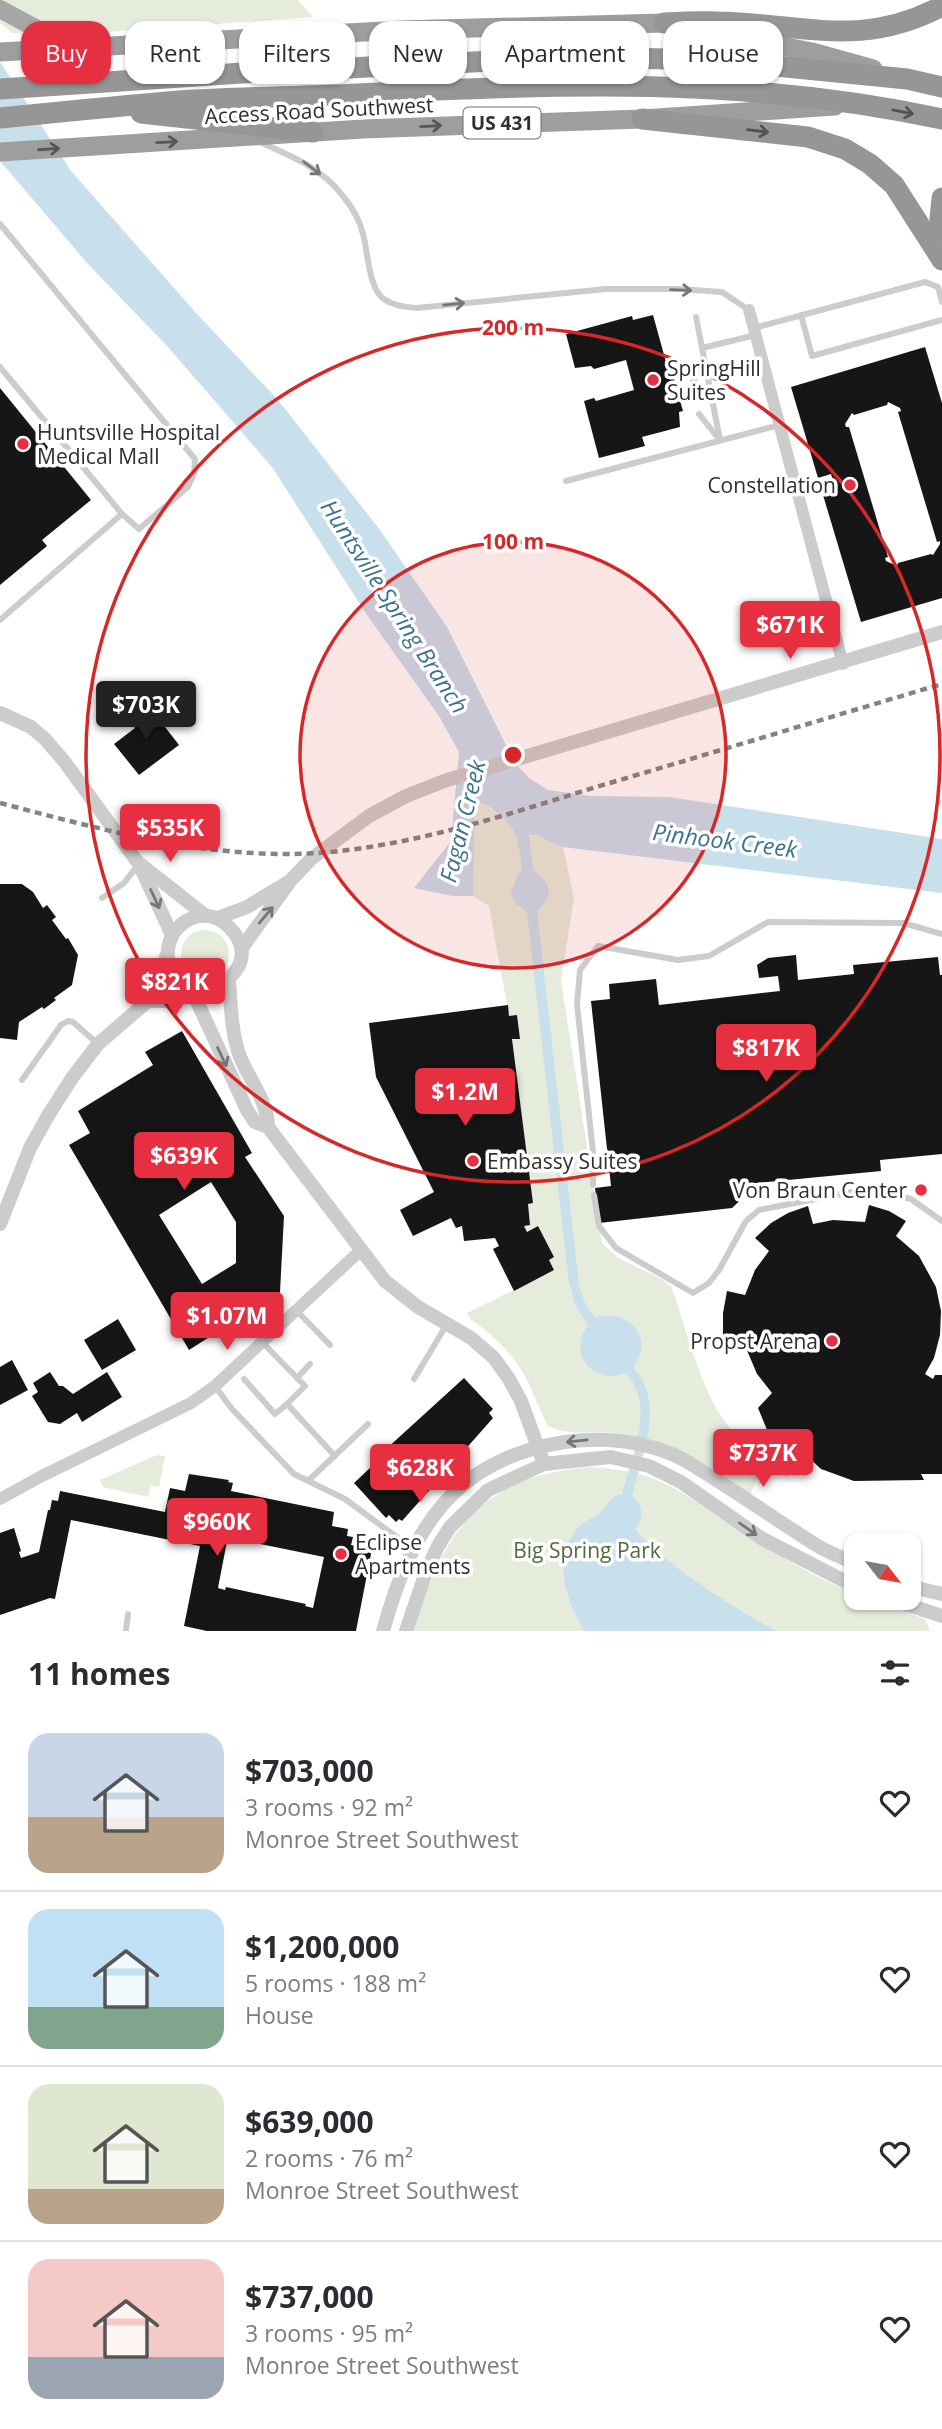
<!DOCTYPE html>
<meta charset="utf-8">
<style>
body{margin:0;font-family:"Open Sans",sans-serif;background:#f7f7f7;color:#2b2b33;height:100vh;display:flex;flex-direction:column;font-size:26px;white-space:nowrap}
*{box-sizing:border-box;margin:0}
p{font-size:23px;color:#7c7c81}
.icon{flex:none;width:38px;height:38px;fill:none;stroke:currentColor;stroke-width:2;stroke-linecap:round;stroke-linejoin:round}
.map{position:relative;height:1631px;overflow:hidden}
.side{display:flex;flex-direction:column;background:#fff;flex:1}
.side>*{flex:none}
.hud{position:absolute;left:21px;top:21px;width:901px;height:63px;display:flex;gap:14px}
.needle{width:46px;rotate:121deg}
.buttons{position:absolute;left:844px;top:1533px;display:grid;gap:14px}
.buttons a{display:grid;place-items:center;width:77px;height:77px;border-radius:14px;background:#fff;box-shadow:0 2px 5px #0004;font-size:35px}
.price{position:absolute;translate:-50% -60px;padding:0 16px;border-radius:7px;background:#e63041;color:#fff;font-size:23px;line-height:46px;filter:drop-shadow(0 2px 4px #0008)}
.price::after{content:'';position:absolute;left:50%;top:42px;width:21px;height:16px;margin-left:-10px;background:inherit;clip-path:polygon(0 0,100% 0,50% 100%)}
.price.selected{background:#222;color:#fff}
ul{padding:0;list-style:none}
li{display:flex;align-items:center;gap:21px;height:175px;padding:0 28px}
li+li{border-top:2px solid #e1e1e2}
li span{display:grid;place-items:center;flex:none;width:196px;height:140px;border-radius:21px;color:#555}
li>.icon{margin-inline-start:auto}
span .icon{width:84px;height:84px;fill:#fffc;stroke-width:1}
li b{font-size:30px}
h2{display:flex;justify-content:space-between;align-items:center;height:84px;padding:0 28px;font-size:30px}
.chip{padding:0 24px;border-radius:21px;background:#fff;box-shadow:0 2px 5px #0004;font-size:24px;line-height:63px}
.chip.selected{background:#e63041;color:#fff}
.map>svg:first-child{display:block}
</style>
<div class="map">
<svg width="942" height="1631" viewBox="0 0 942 1631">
<rect width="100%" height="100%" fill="#fff"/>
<g fill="#e5ecdc">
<path d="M0 0H298L313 17 79 34 12 33 0 23Z"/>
<path d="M484 803 506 820 518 836 540 835 546 840 563 847 574 898 561 980 602 1243 618 1258 662 1279 672 1288C686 1329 696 1372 717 1410 731 1433 750 1446 759 1473L750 1496C709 1462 666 1439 613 1433 588 1430 572 1437 548 1426 540 1411 534 1395 527 1380 514 1355 493 1334 470 1319L467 1313 554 1270 549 1260 554 1257 538 1226 527 1232 524 1226 530 1225 528 1204 533 1203 512 1040 520 1038 509 1016 489 906 473 896 475 811 478 804Z"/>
<circle cx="205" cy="954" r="24"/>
<path d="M157 1455 165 1456 159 1487 151 1485 148 1497 103 1487 100 1480Z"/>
<path d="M590 1467C612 1469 634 1470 654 1479 683 1490 707 1510 733 1526 772 1551 812 1577 856 1594V1598H867L925 1619 930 1631H413C436 1560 459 1500 538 1476 555 1471 573 1469 590 1467Z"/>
</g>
<path fill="#c8dfec" d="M0 62 71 171 197 314 278 400 380 530 447 627 515 763 529 778 548 790 590 796 669 797 942 839V893L563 847 546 840 540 835H529L533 871H536L537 874C554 884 551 900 537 910L579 1285 584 1301 595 1318C627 1307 657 1338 633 1367 666 1403 642 1454 632 1496 644 1505 644 1518 635 1529 668 1568 732 1606 776 1631H584C567 1601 551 1560 577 1529 584 1520 596 1518 603 1510 611 1502 607 1498 622 1494 632 1456 656 1406 626 1373 593 1386 567 1354 588 1325L575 1305 568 1276 527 912 515 903 511 892 518 873 522 872C518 834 517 826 484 803L478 804 475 811 473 896H452L414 888 451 841 459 752 439 716 367 615 272 467 168 347 88 264 0 161Z"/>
<g fill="#161616" fill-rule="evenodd">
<path d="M653 315 666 362 669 361 683 411 679 412 680 427 642 437 645 446 599 458 584 401 594 398 596 401 634 390 626 360 594 369 591 366 575 368 566 334 632 316 633 320Z"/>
<path d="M925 347 942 403V598L861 622 823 495 836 491 831 474 818 478 791 387ZM888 402 900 408 901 411 898 412 937 542 940 541V544L933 555 931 554 898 563 897 566 886 561 885 558 888 557 849 427H846L845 424 852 413 854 415 887 405Z"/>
<path d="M0 388 91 500 42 540 47 546 0 585Z"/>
<path d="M148 705 179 745 139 775 114 744 135 728 129 720Z"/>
<path d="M0 884H22L33 892 43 908 47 905 56 917 52 920 66 939 68 938 78 955 72 985 54 998 56 1000 44 1009 42 1007 19 1022 17 1040 0 1038Z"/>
<path d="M796 955 798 980 854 974 853 965 938 957 940 975H942V1154L880 1160 881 1171 745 1184 746 1195 732 1208 599 1223 595 1188 611 1186 591 1001 610 999 609 984 656 979 659 1005 780 991 778 976 759 978 757 965 768 958Z"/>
<path d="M508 1005 509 1016 517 1015 520 1039H512L533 1203 528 1204 530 1225 524 1226 527 1232 538 1226 554 1257 549 1260 554 1270 514 1291 493 1249 499 1246 495 1238 464 1241 462 1226 456 1228 451 1218 413 1236 400 1210 434 1192 376 1077 369 1023Z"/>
<path d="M182 1031 252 1153 245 1157 284 1216 280 1292 189 1350 69 1145 90 1133 78 1111 153 1065 145 1052ZM211 1182 236 1222V1263L202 1284 159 1215Z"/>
<path d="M869 1205 889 1211 906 1221 896 1236 919 1256 936 1287 941 1311 940 1335 934 1358 925 1374 933 1379 935 1375H942V1474H921L924 1480 854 1481 821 1469 805 1454 786 1476 758 1408 772 1393 757 1374 746 1348 728 1353 723 1334V1313L727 1291 745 1295 755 1270 769 1251 755 1238 771 1223 788 1213 808 1206 813 1224 833 1220 865 1222Z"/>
<path d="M118 1319 136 1350 102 1370 84 1340Z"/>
<path d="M12 1360 28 1390 0 1405V1367Z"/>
<path d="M50 1372 59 1386H63L73 1394 107 1372 122 1397 82 1422 77 1413 60 1424 48 1422 32 1396 38 1392 33 1383Z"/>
<path d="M464 1378 493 1409 489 1413 493 1418 402 1521 399 1519 396 1522 389 1515 386 1518 354 1483 387 1452 385 1450Z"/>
<path d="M189 1474 229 1480 228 1482 233 1483 231 1491 334 1512 332 1526 348 1529 347 1536 353 1537 351 1545 372 1549 356 1631H207L184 1626 200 1546 71 1520 55 1599 50 1598 0 1615V1533L14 1528 21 1551 19 1552 21 1558 39 1552 48 1510H50L52 1500 58 1501 60 1491 165 1512 170 1488 185 1491ZM231 1538 324 1557 313 1608 305 1606 306 1604 226 1587 225 1590 218 1588 227 1541Z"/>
</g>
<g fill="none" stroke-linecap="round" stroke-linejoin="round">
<g stroke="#ccc" stroke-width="6">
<path d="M262 143C292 156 323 169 343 196 352 207 360 221 363 234 368 252 368 277 378 293 386 305 404 307 417 308L606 289H679L722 292 749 310"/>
<path d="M0 224 195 459 194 474 188 487 139 529 122 514"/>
<path d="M801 315 812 356 942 320"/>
<path d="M696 317 720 440"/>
<path d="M754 328 925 282 938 287 942 302"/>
<path d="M702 348 756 335"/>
<path d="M0 367 122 514 0 620"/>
<path d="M693 382 703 359"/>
<path d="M699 414 719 439"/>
<path d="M566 481 780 425"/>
<path d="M102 898 124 883 138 865"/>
<path d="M22 1080 61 1025 68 1021 73 1022 98 1044"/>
<path d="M593 1185V1152L577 1004 580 970 598 946 678 960 709 956 768 922 903 923 942 934"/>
<path d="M594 1195 599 1226 616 1248 693 1293 709 1283 719 1270 746 1221 759 1210 852 1192 891 1194 911 1199 942 1221"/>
<path d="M297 1311 330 1345"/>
<path d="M262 1342 305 1386 287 1404 335 1456"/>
<path d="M297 1378 310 1364"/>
<path d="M244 1379 275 1414 287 1404"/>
<path d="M414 1379 447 1324"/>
<path d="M215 1386 232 1409 294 1474 345 1499 413 1549"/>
<path d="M308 1481 368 1424"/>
<path d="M126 1631 128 1614"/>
</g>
<g stroke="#ccc" stroke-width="12">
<path d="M749 310 843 664"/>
<path d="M0 1499 40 1477 191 1403 215 1386 361 1250"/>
</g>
<g stroke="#ccc" stroke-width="14">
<path d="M0 713 31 727 45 739 64 761 139 864 172 935"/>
<path d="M140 864 206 916"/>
<path d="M218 918 247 907 290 881"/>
<path d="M241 949 291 880 311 859 369 816 406 796 447 780 942 632"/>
<path d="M229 980C231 1004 231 1028 238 1051 246 1077 268 1099 268 1127"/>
<path d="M194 995C225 988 261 961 230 928 199 894 149 937 175 976 180 984 185 992 194 995L247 1110 255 1122 268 1127 385 1281 418 1307 471 1338 494 1358 509 1379 521 1401 544 1464"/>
<path d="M148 1001H176L188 993"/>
<path d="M0 1224 30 1148 49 1114 72 1078 98 1044 148 1001 167 955"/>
<path d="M908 1586 942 1594"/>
<path d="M887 1598 942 1616"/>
<path d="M383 1631C411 1530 453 1459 565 1442 602 1437 639 1440 674 1455 688 1461 702 1471 715 1479 748 1500 780 1522 813 1543 826 1552 842 1557 856 1564"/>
<path d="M406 1631 426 1572 438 1546 450 1527 488 1490 544 1464 611 1457 649 1466 681 1482 761 1538 856 1587"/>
</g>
<path stroke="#a7a7a7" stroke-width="18" d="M0 9 74 49"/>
<g stroke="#9e9e9e" stroke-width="19">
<path d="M0 52 402 30 664 23 812 52 873 69"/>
<path d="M0 152 363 129 642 119 835 106"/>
</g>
<g stroke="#969696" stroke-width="21">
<path d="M664 23C682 22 701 21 719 22 803 24 862 49 942 6"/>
<path d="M0 89 242 73 578 57 714 60 907 79 942 87"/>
<path d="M141 113 313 132"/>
<path d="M0 118C60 112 119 106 179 101 239 97 299 97 358 94 556 83 747 77 942 119"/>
<path d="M642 119 808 137 845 149 870 164 894 185 942 260"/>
<path d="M942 198 940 218 942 230"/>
</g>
<path stroke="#848484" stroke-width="4.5" stroke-dasharray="7 5" stroke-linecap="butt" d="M0 803C104 830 209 860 318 853 413 846 506 815 596 787 712 753 827 718 942 684"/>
</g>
<defs><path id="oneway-shaft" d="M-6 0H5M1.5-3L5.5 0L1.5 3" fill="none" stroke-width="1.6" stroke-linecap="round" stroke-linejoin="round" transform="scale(1.75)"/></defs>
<g stroke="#535353">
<use href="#oneway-shaft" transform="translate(903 112) rotate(11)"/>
<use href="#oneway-shaft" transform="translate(758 131) rotate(7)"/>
</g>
<g stroke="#565656">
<use href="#oneway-shaft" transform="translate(431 126) rotate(-3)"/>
<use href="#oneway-shaft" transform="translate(167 142) rotate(-3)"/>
<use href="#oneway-shaft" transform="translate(49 149) rotate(-4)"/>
</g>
<g stroke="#767676">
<use href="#oneway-shaft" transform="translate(312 168) rotate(37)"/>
<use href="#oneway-shaft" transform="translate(681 290) rotate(2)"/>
<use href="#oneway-shaft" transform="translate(454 304) rotate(-6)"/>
<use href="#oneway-shaft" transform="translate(155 899) rotate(65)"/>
<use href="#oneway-shaft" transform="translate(266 915) rotate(-50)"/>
<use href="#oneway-shaft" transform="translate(222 1057) rotate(65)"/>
<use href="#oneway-shaft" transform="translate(577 1441) rotate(174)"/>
<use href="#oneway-shaft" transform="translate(748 1529) rotate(35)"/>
</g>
<circle cx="513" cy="755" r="213" fill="#d62828" fill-opacity=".12"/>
<g fill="none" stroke="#d62828" stroke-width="3.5">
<circle cx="513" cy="755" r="213"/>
<circle cx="513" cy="755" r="427"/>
</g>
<g fill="#e63041" stroke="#fff" stroke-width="2.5">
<circle cx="653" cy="380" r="7"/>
<circle cx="23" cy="444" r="7"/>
<circle cx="850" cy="485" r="7"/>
<circle cx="473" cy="1161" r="7"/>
<circle cx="921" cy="1190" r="7"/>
<circle cx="832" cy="1341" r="7"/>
<circle cx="341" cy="1554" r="7"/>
</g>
<g text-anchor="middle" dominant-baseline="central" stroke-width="7" stroke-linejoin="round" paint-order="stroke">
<rect fill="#fff" stroke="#6d6d6d" stroke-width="2" x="463.5" y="107.5" width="77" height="31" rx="5"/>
<g font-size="19" font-weight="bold" fill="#2f2f2f">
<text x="502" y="123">US 431</text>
</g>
<g font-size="21" fill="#2f2f2f" stroke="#fff">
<text transform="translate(319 110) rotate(-3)">Access Road Southwest</text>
</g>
<g font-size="21" fill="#2f2f2f" stroke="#fff" text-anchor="start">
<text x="667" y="368">SpringHill<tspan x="667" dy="24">Suites</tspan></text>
<text x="37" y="432">Huntsville Hospital<tspan x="37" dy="24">Medical Mall</tspan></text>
<text x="836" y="485" text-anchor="end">Constellation</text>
<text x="487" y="1161">Embassy Suites</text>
<text x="907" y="1190" text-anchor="end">Von Braun Center</text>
<text x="818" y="1341" text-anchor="end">Propst Arena</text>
<text x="355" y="1542">Eclipse<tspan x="355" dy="24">Apartments</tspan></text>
</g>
<g font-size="21" fill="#526b3c" stroke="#fff">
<text x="587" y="1550">Big Spring Park</text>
</g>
<g font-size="23" font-style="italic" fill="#3c7291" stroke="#fff">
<text transform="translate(395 606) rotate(57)">Huntsville Spring Branch</text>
<text transform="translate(462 821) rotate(-76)">Fagan Creek</text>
<text transform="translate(725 840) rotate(7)">Pinhook Creek</text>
</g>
</g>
<circle cx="513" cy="755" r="10" fill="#d62828" stroke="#fff" stroke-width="3.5"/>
<g font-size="21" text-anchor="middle" font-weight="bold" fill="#d62828" stroke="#fff" stroke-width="7" stroke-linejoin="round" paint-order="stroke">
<text x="513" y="335">200 m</text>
<text x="513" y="549">100 m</text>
</g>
</svg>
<div class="buttons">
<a><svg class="needle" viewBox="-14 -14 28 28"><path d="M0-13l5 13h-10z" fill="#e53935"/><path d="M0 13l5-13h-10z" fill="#7c7c81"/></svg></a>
</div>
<b class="price" style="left:790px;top:661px">$671K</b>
<b class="price selected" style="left:146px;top:741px">$703K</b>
<b class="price" style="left:170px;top:864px">$535K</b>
<b class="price" style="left:175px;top:1018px">$821K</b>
<b class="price" style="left:766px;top:1084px">$817K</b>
<b class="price" style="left:465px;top:1128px">$1.2M</b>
<b class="price" style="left:184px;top:1192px">$639K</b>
<b class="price" style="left:227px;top:1352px">$1.07M</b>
<b class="price" style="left:763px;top:1489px">$737K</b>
<b class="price" style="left:420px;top:1504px">$628K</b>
<b class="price" style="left:217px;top:1558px">$960K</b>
<div class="hud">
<a class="chip selected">Buy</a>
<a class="chip">Rent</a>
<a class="chip">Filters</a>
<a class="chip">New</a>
<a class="chip">Apartment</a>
<a class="chip">House</a>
</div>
</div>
<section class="side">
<h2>11 homes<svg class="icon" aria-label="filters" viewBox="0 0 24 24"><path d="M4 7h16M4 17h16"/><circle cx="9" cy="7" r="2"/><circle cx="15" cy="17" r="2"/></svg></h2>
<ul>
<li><span style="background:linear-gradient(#c9d6e8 60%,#b9a48a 0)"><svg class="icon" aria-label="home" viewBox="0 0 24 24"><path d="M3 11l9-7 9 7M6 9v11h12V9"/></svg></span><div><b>$703,000</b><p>3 rooms · 92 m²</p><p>Monroe Street Southwest</p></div><svg class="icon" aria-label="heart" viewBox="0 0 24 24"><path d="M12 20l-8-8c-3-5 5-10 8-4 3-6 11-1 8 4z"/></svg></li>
<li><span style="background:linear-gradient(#bfe0f5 70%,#7fa58c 0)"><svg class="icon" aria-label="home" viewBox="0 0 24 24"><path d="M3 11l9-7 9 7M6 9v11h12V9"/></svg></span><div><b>$1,200,000</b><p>5 rooms · 188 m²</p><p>House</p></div><svg class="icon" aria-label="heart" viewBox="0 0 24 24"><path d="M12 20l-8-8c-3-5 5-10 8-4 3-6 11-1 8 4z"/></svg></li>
<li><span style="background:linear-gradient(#dfe7d0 75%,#b9a48a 0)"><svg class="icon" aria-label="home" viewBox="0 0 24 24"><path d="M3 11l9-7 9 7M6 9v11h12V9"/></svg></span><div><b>$639,000</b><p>2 rooms · 76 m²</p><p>Monroe Street Southwest</p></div><svg class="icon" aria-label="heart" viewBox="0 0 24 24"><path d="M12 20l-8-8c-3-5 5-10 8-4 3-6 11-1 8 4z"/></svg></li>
<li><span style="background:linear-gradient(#f6c9c9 70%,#9aa5b1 0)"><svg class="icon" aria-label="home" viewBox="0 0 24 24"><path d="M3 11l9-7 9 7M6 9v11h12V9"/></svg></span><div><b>$737,000</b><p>3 rooms · 95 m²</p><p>Monroe Street Southwest</p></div><svg class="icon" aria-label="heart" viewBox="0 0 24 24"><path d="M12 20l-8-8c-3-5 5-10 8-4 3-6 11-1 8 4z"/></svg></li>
</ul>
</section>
